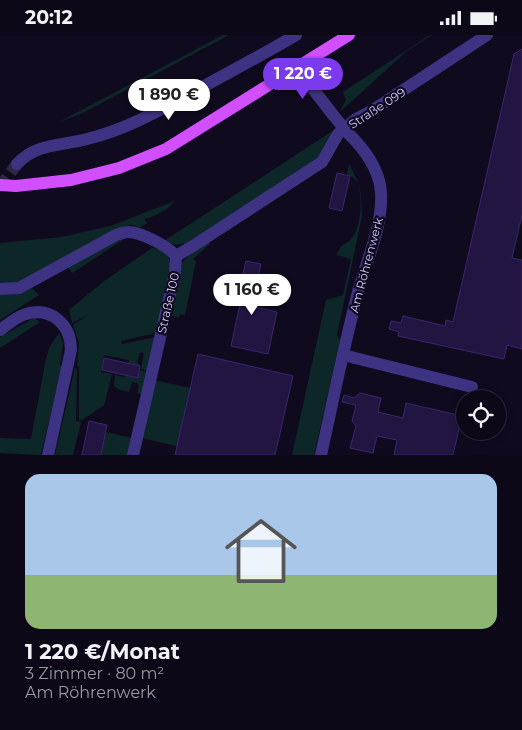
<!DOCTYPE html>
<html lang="de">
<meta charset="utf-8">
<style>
body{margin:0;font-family:Montserrat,sans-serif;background:#1a1624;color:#f1f3f6;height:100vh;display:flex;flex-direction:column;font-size:19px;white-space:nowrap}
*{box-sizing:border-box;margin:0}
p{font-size:16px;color:#9a9aa1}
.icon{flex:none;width:28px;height:28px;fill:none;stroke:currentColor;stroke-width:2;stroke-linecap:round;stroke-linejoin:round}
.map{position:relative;height:420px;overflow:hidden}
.details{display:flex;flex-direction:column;background:#0c0817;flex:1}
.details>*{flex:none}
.tools{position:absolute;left:456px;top:355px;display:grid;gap:10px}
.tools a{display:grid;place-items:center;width:50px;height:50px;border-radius:50%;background:#0c0817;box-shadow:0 2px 8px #0003,0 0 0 1px #2c2936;font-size:25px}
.price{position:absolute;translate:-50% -42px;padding:0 11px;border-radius:18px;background:#fff;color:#222;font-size:16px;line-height:32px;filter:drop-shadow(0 1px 2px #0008)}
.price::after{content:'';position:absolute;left:50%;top:30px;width:15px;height:11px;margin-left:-8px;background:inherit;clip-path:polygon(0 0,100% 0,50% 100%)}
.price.active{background:#7c3aed;color:#fff}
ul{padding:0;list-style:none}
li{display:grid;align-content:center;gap:10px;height:265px;padding:0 25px}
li+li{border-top:1px solid #2c2936}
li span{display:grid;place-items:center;height:155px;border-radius:15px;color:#555}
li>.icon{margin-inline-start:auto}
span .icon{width:90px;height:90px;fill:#fffc;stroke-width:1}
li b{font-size:21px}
.status{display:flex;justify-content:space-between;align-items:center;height:35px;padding:0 25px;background:#0c0817;direction:ltr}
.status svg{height:14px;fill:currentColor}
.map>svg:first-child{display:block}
</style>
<div class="status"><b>20:12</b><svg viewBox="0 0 49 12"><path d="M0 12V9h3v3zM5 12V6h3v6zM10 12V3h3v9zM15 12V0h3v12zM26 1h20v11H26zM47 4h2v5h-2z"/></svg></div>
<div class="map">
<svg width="522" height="420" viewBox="0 0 522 420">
<rect width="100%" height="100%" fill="#100a1f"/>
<g fill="#0d2729">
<path d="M223 0H229L83 78 57 88Z"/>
<path d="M430 0H432L407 16 342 75 341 74 346 65 343 57Z"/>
<path d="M360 78 317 125 187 208 176 210 164 206Z"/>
<path d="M349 129 357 145 361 159 362 181 337 300 340 305 314 420H292L326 265 343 260 351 224 337 220C341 207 344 212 352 203 361 194 365 152 354 143 352 141 349 141 347 140Z"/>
<path d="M175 166C168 174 155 182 144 184L147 188 139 193 132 190 126 191 22 247 0 250V208L62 202 110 191Z"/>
<path d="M129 201 72 238 68 232 116 204Z"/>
<path d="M208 208H211L193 224 196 226 185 280 180 279 179 283 171 280 181 229 191 218Z"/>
<path d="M152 213C162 214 168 219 171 228L156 298 121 306 122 309 155 302 147 336 141 334 144 318 140 317 137 328 139 329 138 335H135L133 342 138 344 140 335 147 337 142 359 137 358 139 350 137 348 132 347 129 357 118 354 114 351 115 340 125 342 129 325 104 320 101 337 112 339 104 370 82 385H79V332L77 331 79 308 73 290 89 279 72 288 69 275 103 247Z"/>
<path d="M32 253 39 260 0 285V260L16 259Z"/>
<path d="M34 283 40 287 0 313V302Z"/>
<path d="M59 298 63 308 60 330 62 331 41 420 0 418V403L31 404 46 324 49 313Z"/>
<path d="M75 333 77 334 76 386 81 387 73 420H55Z"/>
<path d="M154 345 190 353 177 411 141 403Z"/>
<path d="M106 397 132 403 128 420H101Z"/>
</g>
<g fill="#231541" stroke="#3c256f">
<path d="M522 14V180L512 223 522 225V314L507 310 504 324 398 301 399 297 389 294 391 286 401 288 403 281 445 291 446 285 453 287 514 19Z"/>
<path d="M337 138 350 141 342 176 329 173Z"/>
<path d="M246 226 261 229 252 271 277 277 268 319 231 311 240 269 236 268Z"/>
<path d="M198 319 293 341 275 420H175Z"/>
<path d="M104 323 140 331 138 343 102 335Z"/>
<path d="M360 358 381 363 378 377 403 383 406 368 462 381 453 420H394L397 405 377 401 373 418 350 413 356 391 352 386 356 370 342 367 344 360 354 363Z"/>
<path d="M89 386 107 390 101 420H82Z"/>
</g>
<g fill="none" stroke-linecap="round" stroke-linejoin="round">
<path stroke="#2e2641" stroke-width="12" stroke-dasharray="12 6" stroke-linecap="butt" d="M0 152 17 129"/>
<g stroke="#3e3282" stroke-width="12">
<path d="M297 33 333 80"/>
<path d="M17 129C36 108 61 111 87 104 128 94 162 74 199 54 231 36 264 19 296 0"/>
<path d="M176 221 193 211 322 127 338 99 356 84 373 75 487 0"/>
<path d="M0 254 19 253 116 200C119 199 124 197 128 197 141 197 168 211 176 221L175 238 133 420"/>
<path d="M0 295C7 290 15 283 23 280 50 270 71 289 71 315L48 420"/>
<path d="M343 320 472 352"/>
<path d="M321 420C333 366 344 310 358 257 367 224 383 191 381 157 379 133 364 114 348 98"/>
</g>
<path stroke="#d14fff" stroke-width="12" d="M0 150 16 151 71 145 119 133 166 114 349 0"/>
<path stroke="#3e3282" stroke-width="12" d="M333 80 348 98"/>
</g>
<g text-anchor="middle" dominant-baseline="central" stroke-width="4.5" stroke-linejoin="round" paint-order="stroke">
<g font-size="12" fill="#d5c8ff" stroke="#100a1f">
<text transform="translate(377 73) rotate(-33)">Straße 099</text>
<text transform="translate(366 230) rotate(-75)">Am Röhrenwerk</text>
<text transform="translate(168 268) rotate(-77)">Straße 100</text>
</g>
</g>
</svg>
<div class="tools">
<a><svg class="icon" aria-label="locate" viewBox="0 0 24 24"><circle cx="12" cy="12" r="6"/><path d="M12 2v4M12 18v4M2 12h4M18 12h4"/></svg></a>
</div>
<b class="price active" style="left:303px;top:65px">1 220 €</b>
<b class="price" style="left:169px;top:86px">1 890 €</b>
<b class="price" style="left:252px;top:281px">1 160 €</b>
</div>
<section class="details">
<ul>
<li><span style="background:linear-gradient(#a9c7e8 65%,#8fb573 0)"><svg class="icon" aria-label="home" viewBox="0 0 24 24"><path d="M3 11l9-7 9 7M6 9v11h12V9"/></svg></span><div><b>1 220 €/Monat</b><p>3 Zimmer · 80 m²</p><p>Am Röhrenwerk</p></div></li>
</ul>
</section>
